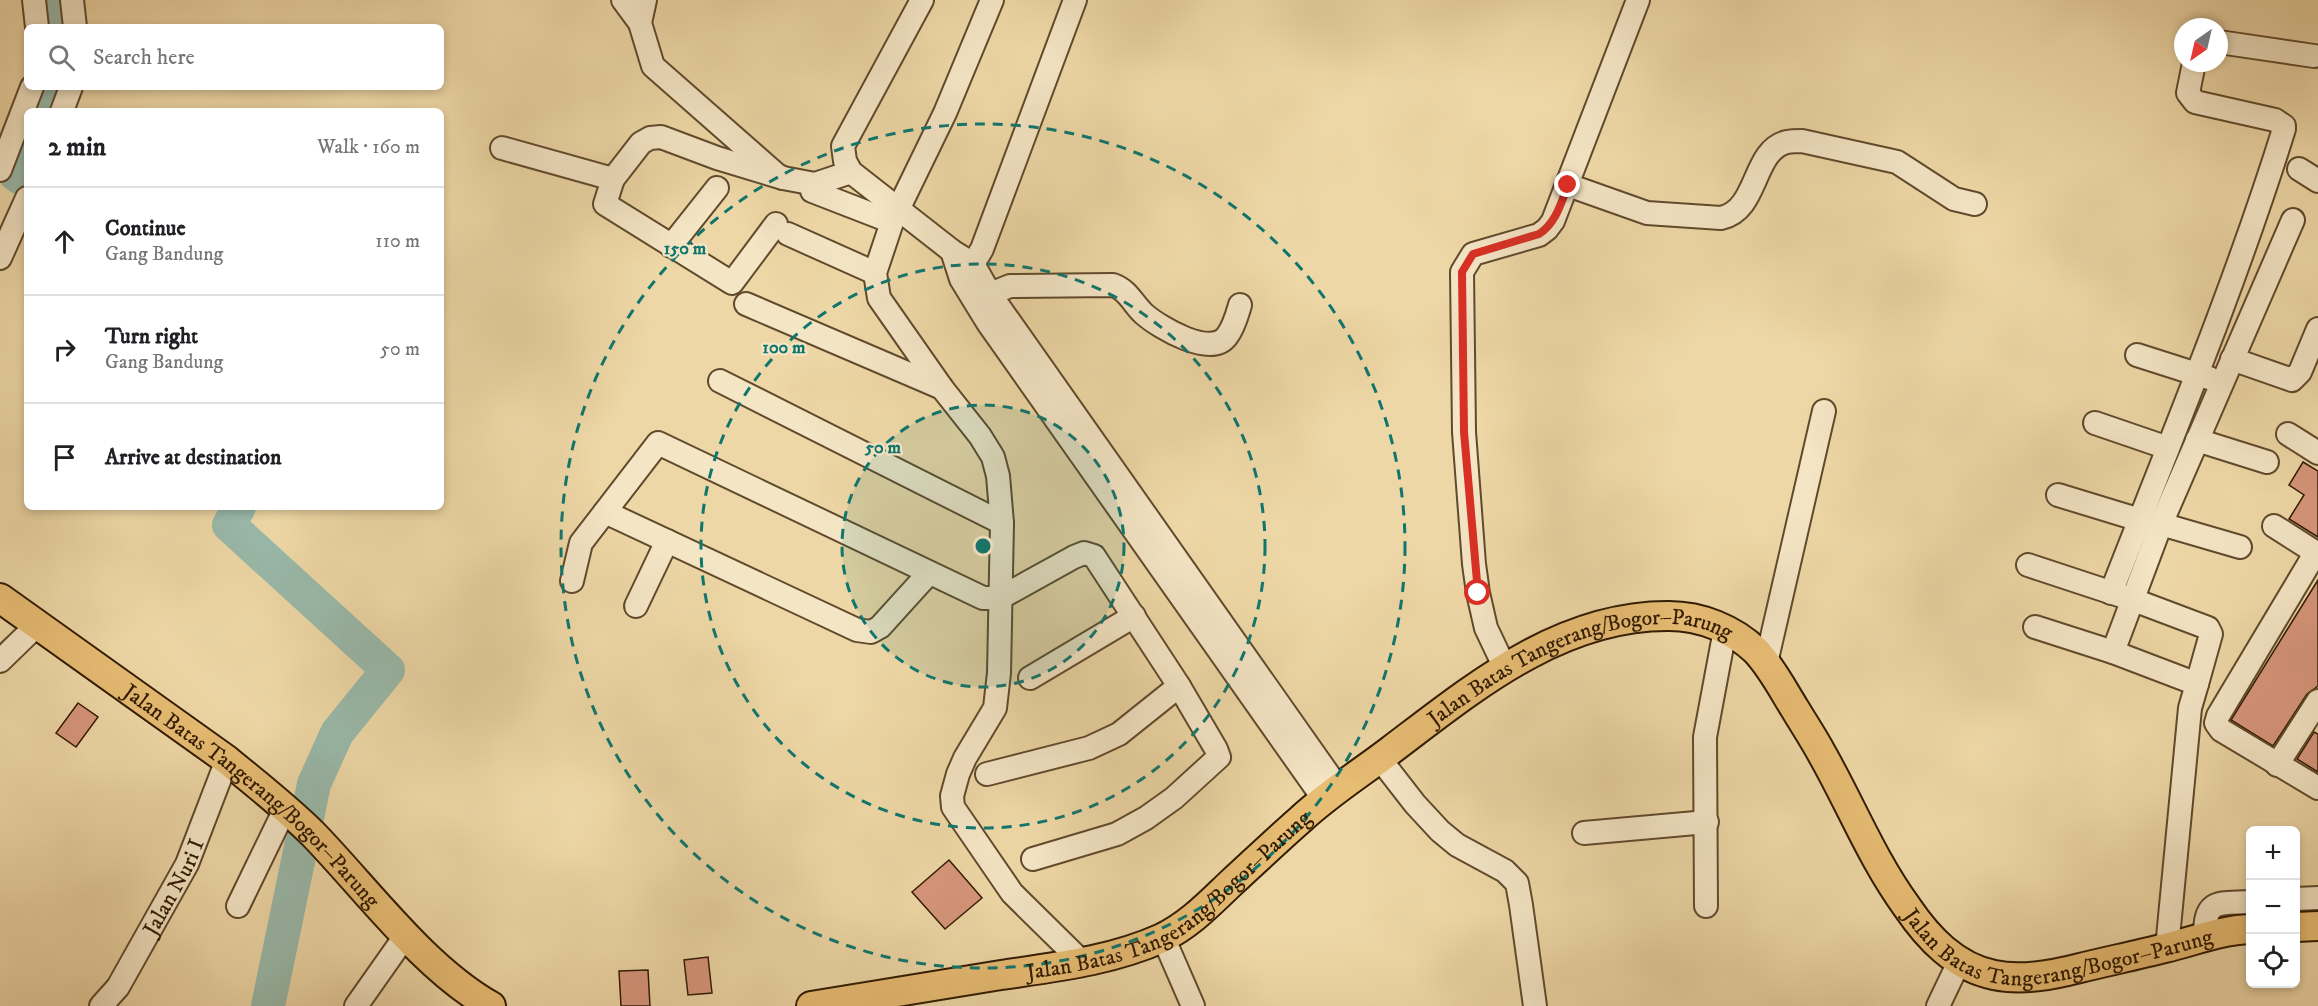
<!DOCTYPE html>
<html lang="en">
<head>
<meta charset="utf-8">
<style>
  body { margin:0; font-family:"IM FELL DW Pica",serif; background:#f6f6f6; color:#202124 }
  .controls { position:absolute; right:18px; bottom:18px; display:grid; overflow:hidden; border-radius:9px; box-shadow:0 3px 9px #0003 }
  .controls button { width:54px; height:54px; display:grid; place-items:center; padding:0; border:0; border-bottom:2px solid #e0e0e0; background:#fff; color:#202124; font:30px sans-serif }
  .compass { position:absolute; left:2174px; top:18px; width:54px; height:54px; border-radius:50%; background:#fff; box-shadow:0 3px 9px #0003; rotate:214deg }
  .stop { position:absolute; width:18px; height:18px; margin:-14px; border:4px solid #d93025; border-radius:50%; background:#fff }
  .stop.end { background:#d93025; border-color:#fff; box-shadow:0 2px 6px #0008 }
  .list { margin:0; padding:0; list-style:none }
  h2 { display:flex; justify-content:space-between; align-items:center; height:78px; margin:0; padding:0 24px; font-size:26px }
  h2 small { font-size:20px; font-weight:400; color:#757577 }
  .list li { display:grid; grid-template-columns:39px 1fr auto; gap:18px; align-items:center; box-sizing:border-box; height:108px; padding:0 24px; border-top:2px solid #e0e0e0 }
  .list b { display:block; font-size:22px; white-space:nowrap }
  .list p { margin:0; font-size:20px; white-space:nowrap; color:#757577 }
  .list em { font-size:20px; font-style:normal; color:#757577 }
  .icon { flex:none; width:33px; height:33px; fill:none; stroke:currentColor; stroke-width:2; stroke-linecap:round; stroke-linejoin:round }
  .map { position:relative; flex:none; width:2318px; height:1006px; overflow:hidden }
  .search { position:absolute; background:#fff; box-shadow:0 3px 9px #0003; left:24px; top:24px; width:420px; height:66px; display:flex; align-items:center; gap:15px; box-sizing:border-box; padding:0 21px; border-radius:9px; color:#757577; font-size:22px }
  .panel { position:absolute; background:#fff; box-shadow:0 3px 9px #0003; left:24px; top:108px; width:420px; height:402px; border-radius:9px }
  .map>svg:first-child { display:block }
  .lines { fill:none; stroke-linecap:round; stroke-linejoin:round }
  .river { stroke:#99b9aa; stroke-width:34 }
  .building { fill:#d7967c; stroke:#311b03; stroke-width:1.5 }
  .minor-casing { stroke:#604a2c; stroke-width:26 }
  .major-casing { stroke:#311b03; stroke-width:32 }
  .minor { stroke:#f4e5c5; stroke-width:22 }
  .major { stroke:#e7bc73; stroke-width:28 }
  .route { stroke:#d93025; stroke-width:8 }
  .ring { fill:none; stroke:#0f766e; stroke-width:3; stroke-dasharray:10 8 }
  .labels { text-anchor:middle; stroke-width:4.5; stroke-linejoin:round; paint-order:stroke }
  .street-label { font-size:22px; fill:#311b03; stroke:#f4e5c5 }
  .centre { fill:#0f766e; stroke:#f4e5c5; stroke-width:3 }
  .ring-label { font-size:18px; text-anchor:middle; font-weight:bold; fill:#0f766e; stroke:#f4e5c5; stroke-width:4.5; stroke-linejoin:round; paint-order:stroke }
</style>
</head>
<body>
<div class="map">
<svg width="2318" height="1006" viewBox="0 0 2318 1006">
  <rect width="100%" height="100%" fill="#eed7a6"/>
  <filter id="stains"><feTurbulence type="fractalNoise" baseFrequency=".00333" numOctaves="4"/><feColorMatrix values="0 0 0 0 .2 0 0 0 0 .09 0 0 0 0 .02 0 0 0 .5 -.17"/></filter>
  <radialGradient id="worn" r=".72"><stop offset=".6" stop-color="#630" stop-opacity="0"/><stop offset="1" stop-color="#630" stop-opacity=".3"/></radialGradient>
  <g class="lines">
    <g class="river">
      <polyline points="57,0 59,27"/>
      <polyline points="40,111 50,87"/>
      <polyline points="27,144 15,174 27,182"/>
      <polyline points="239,507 229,525 388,670 337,733 314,784 268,1006"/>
    </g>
  </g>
  <g class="building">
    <polygon points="2303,462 2318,471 2318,537 2289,519 2304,495 2289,485"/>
    <polygon points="2318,580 2318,686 2307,694 2273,746 2231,720"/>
    <polygon points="78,703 98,717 76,747 56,733"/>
    <polygon points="2314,732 2318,734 2318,772 2297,759"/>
    <polygon points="949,860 982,898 945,929 912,892"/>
    <polygon points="708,957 712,993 688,995 684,960"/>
    <polygon points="648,970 650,1006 621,1006 619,971"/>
  </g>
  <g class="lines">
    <defs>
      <g id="minor">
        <polyline points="34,0 37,27"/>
        <polyline points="72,0 75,27"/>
        <polyline points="623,0 640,23"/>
        <polyline points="645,0 640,23 653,66 777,175 783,178 815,184 851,172"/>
        <polyline points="922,0 843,146 845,161 851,172 952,251 973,264 990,294 1338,788"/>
        <polyline points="992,0 945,113 892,222 875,273 879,298 942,388 980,436 993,457 998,476 1002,523 999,673 995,708 965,758 958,774 952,796 953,807 1012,893 1082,962"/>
        <polyline points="2219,42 2314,56"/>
        <polyline points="62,111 71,87"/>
        <polyline points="502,148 613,179"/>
        <polyline points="2299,169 2318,181"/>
        <polyline points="0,170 32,87"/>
        <path d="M1568,185L1647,213L1721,218C1759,210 1752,150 1787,142C1792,141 1797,141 1802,141L1897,162L1954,199L1975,204"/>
        <polyline points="812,191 892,222"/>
        <polyline points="776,224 732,283 605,204 613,179 641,143 650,138 661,137 717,158 783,178"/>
        <polyline points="788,234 875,273"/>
        <polyline points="671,246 717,188"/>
        <polyline points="952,251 961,279 988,323 1323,798"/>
        <polyline points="0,258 27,198"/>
        <polyline points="973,264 982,249 1075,0"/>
        <path d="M990,294L1010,286L1113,285C1128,290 1133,304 1144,314C1160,328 1211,358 1227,336C1234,327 1237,315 1240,305"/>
        <polyline points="746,304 942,388"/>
        <polyline points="2137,355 2209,378"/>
        <polyline points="2232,359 2292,380 2300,372 2318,329"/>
        <polyline points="720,381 1002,523"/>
        <polyline points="2095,423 2168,448"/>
        <polyline points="2288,434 2318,453"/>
        <polyline points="2197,440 2267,462"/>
        <polyline points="2058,495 2140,520"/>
        <polyline points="605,512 857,630 871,632 880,627 929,573"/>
        <polyline points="2161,524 2240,547"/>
        <polyline points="2274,526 2318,554"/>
        <polyline points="2316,552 2218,716 2216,723 2221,730 2318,788"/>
        <polyline points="2028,565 2131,599 2208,628 2211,634 2197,684"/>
        <polyline points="572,581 581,543 658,443 983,598 1000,598 1074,557 1084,553 1094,556 1179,686 1216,749 1219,757 1174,798 1146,818 1117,834 1033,859"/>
        <path d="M2111,593C2171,439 2235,286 2284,129V126L2275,120L2195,102L2188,93L2194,63"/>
        <polyline points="636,606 667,541"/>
        <polyline points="2035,627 2113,652"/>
        <polyline points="0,661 36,626"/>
        <polyline points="1766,663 1824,411"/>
        <polyline points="1505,668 1486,628 1478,593 1474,564 1464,432 1462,272 1473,254 1539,235 1547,229 1553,221 1638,0"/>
        <polyline points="1030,678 1134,616"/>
        <polyline points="1380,759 1415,804 1440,831 1457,845 1505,871 1517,883 1521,905 1535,1006"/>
        <polyline points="2277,765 2318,701"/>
        <polyline points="987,774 1089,748 1119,734 1179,686"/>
        <polyline points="1584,833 1707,822"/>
        <polyline points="2296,899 2318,898"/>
        <polyline points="238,906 285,809"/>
        <polyline points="1706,906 1705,737 1725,630"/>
        <path d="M2205,936C2205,898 2218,904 2250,902"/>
        <polyline points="1163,937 1193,1006"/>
        <polyline points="2167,948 2190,708 2197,684 2113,652 2161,524 2293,220"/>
        <path id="s1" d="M101,1006L118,987L187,864L227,760"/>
        <polyline points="356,1006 406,935"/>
        <polyline points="1938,1006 1959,962"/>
      </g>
      <g id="major">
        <path id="s2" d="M0,598L227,760C256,784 287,808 314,835C368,891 424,968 491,1006"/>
        <polyline points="2296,927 2318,926"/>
        <path id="s3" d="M811,1006C874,996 937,985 1001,975C1055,967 1111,961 1162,938C1189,925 1209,904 1230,884C1254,862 1277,840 1301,819C1329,793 1361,773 1391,750C1473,688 1560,615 1669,616C1701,616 1733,629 1756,651C1772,668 1783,690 1795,709C1804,724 1814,739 1822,754C1851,805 1872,859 1907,907C1928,938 1955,967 1994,975C2022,981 2053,975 2080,968C2109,961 2137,955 2165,948C2194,941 2221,930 2250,929"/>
      </g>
    </defs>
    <use href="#minor" class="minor-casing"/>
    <use href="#major" class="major-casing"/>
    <use href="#minor" class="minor"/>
    <use href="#major" class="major"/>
  </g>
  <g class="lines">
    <path class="route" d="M1478,593L1464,432L1462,272L1473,254L1539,234C1556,223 1561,203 1568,185"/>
  </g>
  <circle cx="983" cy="546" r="141" fill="#0f766e" fill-opacity=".12"/>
  <g class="ring">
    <circle cx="983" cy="546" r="141"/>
    <circle cx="983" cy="546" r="282"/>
    <circle cx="983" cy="546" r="422"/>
  </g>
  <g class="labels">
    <g class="street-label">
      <text dy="8" stroke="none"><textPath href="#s3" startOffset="870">Jalan Batas Tangerang/Bogor–Parung</textPath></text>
      <text dy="8" stroke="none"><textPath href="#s2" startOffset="321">Jalan Batas Tangerang/Bogor–Parung</textPath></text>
      <text dy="8" stroke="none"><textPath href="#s1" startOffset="140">Jalan Nuri I</textPath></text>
      <text dy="8" stroke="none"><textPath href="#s3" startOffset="384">Jalan Batas Tangerang/Bogor–Parung</textPath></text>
      <text dy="8" stroke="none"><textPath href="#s3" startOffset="1534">Jalan Batas Tangerang/Bogor–Parung</textPath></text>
    </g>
  </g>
  <circle cx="983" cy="546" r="9" class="centre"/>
  <g class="ring-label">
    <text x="685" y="254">150 m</text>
    <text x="784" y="353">100 m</text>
    <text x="883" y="453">50 m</text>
  </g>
  <rect width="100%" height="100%" filter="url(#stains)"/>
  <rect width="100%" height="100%" fill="url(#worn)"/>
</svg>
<div class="controls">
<button>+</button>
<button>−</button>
<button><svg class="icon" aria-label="locate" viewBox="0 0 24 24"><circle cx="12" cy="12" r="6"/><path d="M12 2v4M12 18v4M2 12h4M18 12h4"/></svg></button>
</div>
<svg class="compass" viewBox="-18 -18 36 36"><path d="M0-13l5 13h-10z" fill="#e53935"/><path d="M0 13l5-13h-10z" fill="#757577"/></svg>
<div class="stop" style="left:1478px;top:593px"></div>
<div class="stop end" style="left:1568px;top:185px"></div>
<div class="search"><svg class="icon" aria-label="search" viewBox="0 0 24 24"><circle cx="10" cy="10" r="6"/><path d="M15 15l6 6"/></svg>Search here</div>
<section class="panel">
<h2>2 min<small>Walk · 160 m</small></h2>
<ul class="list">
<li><svg class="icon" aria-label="ahead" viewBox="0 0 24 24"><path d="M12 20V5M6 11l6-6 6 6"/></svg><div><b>Continue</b><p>Gang Bandung</p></div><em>110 m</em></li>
<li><svg class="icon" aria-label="right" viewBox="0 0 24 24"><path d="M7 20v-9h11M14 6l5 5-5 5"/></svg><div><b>Turn right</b><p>Gang Bandung</p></div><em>50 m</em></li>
<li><svg class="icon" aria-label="arrive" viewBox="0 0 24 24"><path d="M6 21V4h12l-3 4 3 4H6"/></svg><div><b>Arrive at destination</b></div></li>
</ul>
</section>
</div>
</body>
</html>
